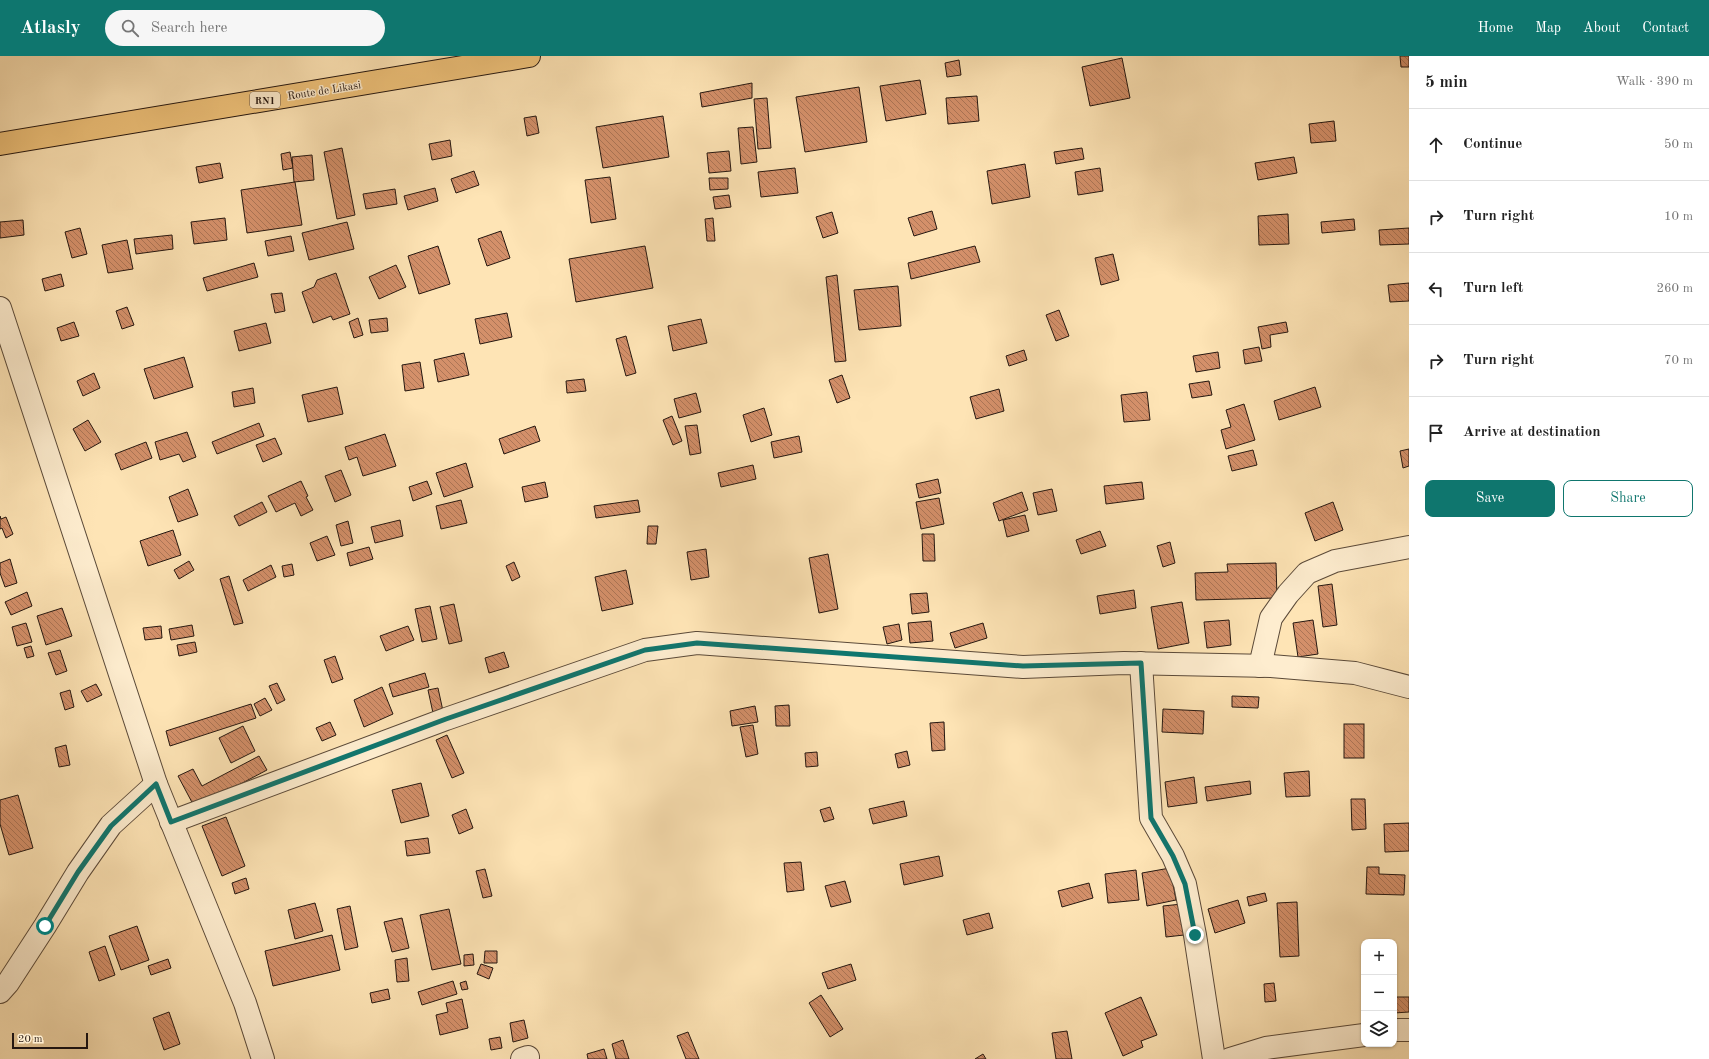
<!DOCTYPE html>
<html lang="en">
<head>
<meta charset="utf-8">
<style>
  body { margin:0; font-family:"Old Standard TT",serif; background:#f6f6f6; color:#222 }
  .controls { position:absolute; right:12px; bottom:12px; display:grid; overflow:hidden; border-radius:8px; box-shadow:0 1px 3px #0004 }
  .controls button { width:36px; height:36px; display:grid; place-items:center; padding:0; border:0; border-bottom:1px solid #e0e0e0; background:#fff; color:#222; font:20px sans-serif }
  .scale { position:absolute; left:12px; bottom:10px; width:76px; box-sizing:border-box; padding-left:4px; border:2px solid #251710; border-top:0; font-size:11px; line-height:14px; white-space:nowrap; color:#251710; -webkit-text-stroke:3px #feedcf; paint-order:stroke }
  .stop { position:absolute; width:12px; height:12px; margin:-9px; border:3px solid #0f766e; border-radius:50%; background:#fff }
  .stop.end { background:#0f766e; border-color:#fff; box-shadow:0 1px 4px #0008 }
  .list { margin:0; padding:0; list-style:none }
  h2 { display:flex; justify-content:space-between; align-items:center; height:52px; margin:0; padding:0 16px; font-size:17px }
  h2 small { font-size:13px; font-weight:400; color:#767676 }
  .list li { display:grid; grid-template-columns:26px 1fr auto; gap:12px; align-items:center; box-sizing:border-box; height:72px; padding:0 16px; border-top:1px solid #e0e0e0 }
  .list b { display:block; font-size:15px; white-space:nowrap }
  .list em { font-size:13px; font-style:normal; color:#767676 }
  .actions { display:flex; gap:8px; padding:12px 16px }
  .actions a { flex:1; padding:9px 0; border:1px solid #0f766e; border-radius:8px; text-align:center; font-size:14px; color:#0f766e }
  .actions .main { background:#0f766e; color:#fff }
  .icon { flex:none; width:22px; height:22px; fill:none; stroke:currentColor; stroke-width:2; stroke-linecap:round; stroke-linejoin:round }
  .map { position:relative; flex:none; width:1409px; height:1003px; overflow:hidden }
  header { display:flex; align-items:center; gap:24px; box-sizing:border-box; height:56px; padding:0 20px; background:#0f766e; color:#fff }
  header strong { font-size:19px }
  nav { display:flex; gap:22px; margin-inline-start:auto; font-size:14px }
  .search { width:280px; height:36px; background:#f6f6f6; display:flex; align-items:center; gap:10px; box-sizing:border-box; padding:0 14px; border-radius:22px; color:#767676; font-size:15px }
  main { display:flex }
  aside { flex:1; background:#fff }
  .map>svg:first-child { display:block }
  .building { fill:url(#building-back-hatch); stroke:#251710 }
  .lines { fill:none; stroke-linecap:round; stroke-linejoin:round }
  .street-casing { stroke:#5b4a39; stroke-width:24 }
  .highway-casing { stroke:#251710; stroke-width:24 }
  .street { stroke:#feedcf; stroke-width:22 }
  .highway { stroke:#efc27a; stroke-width:22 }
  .route { stroke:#0f766e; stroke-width:5 }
  .labels { text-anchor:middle; stroke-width:3; stroke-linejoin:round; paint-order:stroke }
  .shield { fill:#feedcf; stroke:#665749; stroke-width:1 }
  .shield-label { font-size:10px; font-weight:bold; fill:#251710 }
  .street-label { font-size:11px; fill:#251710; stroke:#feedcf }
</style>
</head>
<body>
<header>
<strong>Atlasly</strong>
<div class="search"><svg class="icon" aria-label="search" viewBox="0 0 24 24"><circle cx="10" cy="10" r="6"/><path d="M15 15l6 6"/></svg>Search here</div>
<nav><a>Home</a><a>Map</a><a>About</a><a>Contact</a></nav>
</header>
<main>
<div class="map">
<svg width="1409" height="1003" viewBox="0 0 1409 1003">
  <defs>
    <pattern id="building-back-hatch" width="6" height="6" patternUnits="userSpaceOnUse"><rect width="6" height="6" fill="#d4906a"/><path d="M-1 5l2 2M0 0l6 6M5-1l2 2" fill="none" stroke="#ac7556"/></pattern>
  </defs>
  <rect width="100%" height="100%" fill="#fee4b5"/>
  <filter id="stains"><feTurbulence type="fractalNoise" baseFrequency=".005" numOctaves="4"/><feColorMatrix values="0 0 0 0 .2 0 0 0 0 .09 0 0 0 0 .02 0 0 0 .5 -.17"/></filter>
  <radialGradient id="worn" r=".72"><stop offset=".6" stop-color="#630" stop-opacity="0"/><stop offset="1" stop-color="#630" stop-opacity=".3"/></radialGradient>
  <g class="building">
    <polygon points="1400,0 1409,0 1409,11 1401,11"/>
    <polygon points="1122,2 1130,42 1090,50 1082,11"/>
    <polygon points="959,4 961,19 947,21 945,7"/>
    <polygon points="920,24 926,58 886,65 880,30"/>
    <polygon points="752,27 752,42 702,51 700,37"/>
    <polygon points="859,31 867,86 805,96 796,41"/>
    <polygon points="977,40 979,65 948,68 946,42"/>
    <polygon points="767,42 771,92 758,93 754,43"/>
    <polygon points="536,60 539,77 527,80 524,62"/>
    <polygon points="663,60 669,101 603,112 596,71"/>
    <polygon points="1334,65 1336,85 1311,87 1309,68"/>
    <polygon points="753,71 757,106 741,108 738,72"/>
    <polygon points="450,84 452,100 432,104 429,88"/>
    <polygon points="342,92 355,159 337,163 324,96"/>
    <polygon points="1082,92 1084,103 1056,108 1054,96"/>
    <polygon points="729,95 731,115 709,117 707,97"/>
    <polygon points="290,96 293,112 283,114 281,98"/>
    <polygon points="312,99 314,124 294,126 292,101"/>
    <polygon points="1294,101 1297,117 1258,124 1255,107"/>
    <polygon points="220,107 223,122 199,127 196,111"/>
    <polygon points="1025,108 1030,141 992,148 987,115"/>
    <polygon points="795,112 798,137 761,141 758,116"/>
    <polygon points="1100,112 1103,135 1078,139 1075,116"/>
    <polygon points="474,115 479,129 456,137 451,123"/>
    <polygon points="610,121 616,163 591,167 585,124"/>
    <polygon points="709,122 728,122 728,133 710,134"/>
    <polygon points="295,126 302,169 247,177 241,134"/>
    <polygon points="435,132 438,145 408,154 404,140"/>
    <polygon points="395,133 397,148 366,153 363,138"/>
    <polygon points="729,139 731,151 715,153 713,141"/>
    <polygon points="932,155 937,173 914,180 908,162"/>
    <polygon points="832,156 838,177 823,182 816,161"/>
    <polygon points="1288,158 1289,188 1259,189 1258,160"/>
    <polygon points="225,162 227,184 194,188 191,166"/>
    <polygon points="713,162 715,185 707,185 705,163"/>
    <polygon points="1354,163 1355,174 1322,177 1321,166"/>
    <polygon points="23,164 24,179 0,182 0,166"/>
    <polygon points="347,166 354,193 309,204 302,177"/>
    <polygon points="80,172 87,198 72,202 65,176"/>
    <polygon points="1409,172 1409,188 1380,189 1379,174"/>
    <polygon points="501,175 510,202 487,210 478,183"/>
    <polygon points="172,179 173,193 136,198 134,183"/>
    <polygon points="291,180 294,195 268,200 265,185"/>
    <polygon points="127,184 133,213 108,217 102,189"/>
    <polygon points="438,190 450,228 419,238 408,200"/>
    <polygon points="645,190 653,232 576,246 569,203"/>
    <polygon points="975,190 980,206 911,223 908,207"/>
    <polygon points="1113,198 1119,224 1101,229 1095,202"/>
    <polygon points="254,207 258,221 207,235 203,222"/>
    <polygon points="396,209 406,231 379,243 369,221"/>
    <polygon points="336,217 350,258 333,264 331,260 313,267 302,236 314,231 317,224"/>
    <polygon points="61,218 64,230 45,235 42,223"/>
    <polygon points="837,219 846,305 835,306 826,221"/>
    <polygon points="1409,227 1409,245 1390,246 1388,229"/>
    <polygon points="898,230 901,270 859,274 854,234"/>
    <polygon points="282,237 285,255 275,257 271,238"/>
    <polygon points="127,251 134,269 122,273 116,255"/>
    <polygon points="1059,254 1069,280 1056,285 1046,259"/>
    <polygon points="507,257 512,281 480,288 475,263"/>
    <polygon points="358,262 363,279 354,282 349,266"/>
    <polygon points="387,262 388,275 371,277 369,264"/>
    <polygon points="701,263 707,287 673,295 668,270"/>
    <polygon points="74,266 79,280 61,285 57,272"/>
    <polygon points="1286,266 1288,276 1270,279 1271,291 1262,293 1258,271"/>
    <polygon points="266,267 271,287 239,295 234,275"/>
    <polygon points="626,280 636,317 626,320 616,283"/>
    <polygon points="1259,291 1262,305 1245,308 1243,294"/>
    <polygon points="1024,294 1027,304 1009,310 1006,300"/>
    <polygon points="1218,296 1220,312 1196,316 1193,300"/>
    <polygon points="464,297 469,319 438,326 434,304"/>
    <polygon points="184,301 193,331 154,343 144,313"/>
    <polygon points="420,306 424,332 405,335 402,309"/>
    <polygon points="94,317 100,332 83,340 77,325"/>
    <polygon points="842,319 850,342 837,347 829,324"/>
    <polygon points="584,323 586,335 567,337 566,325"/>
    <polygon points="1209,325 1212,339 1192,342 1189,328"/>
    <polygon points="337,331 343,358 308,366 302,339"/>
    <polygon points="1315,331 1321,351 1279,364 1274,345"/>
    <polygon points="253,332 255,347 234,351 232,336"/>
    <polygon points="999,333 1004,355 976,363 970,341"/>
    <polygon points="1147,336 1150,364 1124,366 1121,339"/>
    <polygon points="696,337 701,356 679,362 674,343"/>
    <polygon points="1244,348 1255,384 1226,393 1221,374 1231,371 1226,354"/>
    <polygon points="764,352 772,379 751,386 743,359"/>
    <polygon points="672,360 682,385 673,389 663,364"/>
    <polygon points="88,364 101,386 85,395 73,373"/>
    <polygon points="259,367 264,380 217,398 212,386"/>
    <polygon points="697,369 701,397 690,399 685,370"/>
    <polygon points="535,370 540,385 504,398 499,383"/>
    <polygon points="187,376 196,401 183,406 179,398 160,404 155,386"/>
    <polygon points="385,378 396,410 363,420 357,401 349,404 345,391"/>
    <polygon points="799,380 802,396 774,402 771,386"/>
    <polygon points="275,382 282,398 263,406 256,389"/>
    <polygon points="146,386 152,402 121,414 115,398"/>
    <polygon points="1409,393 1409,410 1403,412 1400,395"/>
    <polygon points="1253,394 1257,409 1232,415 1228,400"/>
    <polygon points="466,407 473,431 444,441 436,417"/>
    <polygon points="753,409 756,423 721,431 718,417"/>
    <polygon points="341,414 351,439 335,446 325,420"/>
    <polygon points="938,423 941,437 919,442 916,428"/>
    <polygon points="301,425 308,440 306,441 313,454 301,460 295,447 276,456 268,440"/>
    <polygon points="427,425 432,438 413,445 409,431"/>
    <polygon points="545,426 548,441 525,446 522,431"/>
    <polygon points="1142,426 1144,443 1106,448 1104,430"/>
    <polygon points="188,433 198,459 178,466 169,441"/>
    <polygon points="1052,433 1057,455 1038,459 1033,437"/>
    <polygon points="1022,436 1028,454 999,465 993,447"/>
    <polygon points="939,442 944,468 921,473 916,446"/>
    <polygon points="461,444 467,467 441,473 436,450"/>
    <polygon points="638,444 640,456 596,462 594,450"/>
    <polygon points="262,446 267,456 239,470 234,460"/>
    <polygon points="1333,446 1343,474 1315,485 1305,457"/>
    <polygon points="1025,459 1029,475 1007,481 1003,464"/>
    <polygon points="0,460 1,463 6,461 13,478 6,482 2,472 0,473"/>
    <polygon points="400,464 403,480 375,487 371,471"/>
    <polygon points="348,465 353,487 341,490 336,469"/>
    <polygon points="648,470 658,470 656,488 647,488"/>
    <polygon points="173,474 181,499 148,510 140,485"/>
    <polygon points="1100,475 1106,490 1081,498 1076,484"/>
    <polygon points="922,478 934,478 935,505 923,505"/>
    <polygon points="327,480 335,499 317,505 310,487"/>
    <polygon points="1170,486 1175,507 1163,511 1157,490"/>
    <polygon points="369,491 373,503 350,510 347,497"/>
    <polygon points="706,493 709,521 691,524 687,496"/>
    <polygon points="828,498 838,553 819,557 809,502"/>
    <polygon points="10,503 17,527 5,531 0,517 0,507"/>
    <polygon points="189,505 194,514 179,523 174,514"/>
    <polygon points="514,506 520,521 512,525 506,510"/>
    <polygon points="1276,507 1277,542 1196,544 1195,517 1228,516 1227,508"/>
    <polygon points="292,508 294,519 284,521 282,510"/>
    <polygon points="271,509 276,521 248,535 243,524"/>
    <polygon points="626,514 633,548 602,555 595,521"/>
    <polygon points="229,520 243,567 234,569 220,523"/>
    <polygon points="1332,528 1337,569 1323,571 1318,530"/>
    <polygon points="1134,534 1136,552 1100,558 1097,540"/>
    <polygon points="27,536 32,550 11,559 5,546"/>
    <polygon points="927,537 929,556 912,558 910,538"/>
    <polygon points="1182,546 1189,587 1158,593 1151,551"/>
    <polygon points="454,548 462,585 449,588 440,551"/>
    <polygon points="430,550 437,583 422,586 415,553"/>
    <polygon points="62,552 72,580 46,589 37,560"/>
    <polygon points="1229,564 1231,589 1207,592 1204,566"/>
    <polygon points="1313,564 1318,598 1298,601 1293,567"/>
    <polygon points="931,565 933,585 910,587 908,567"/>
    <polygon points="26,567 32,586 17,590 12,571"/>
    <polygon points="983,567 987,582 955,592 950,577"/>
    <polygon points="899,568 902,584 887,588 883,571"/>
    <polygon points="192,569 194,580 171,584 169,573"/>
    <polygon points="161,570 162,582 145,584 143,572"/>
    <polygon points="408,570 414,584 386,595 380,580"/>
    <polygon points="195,586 197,596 179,600 177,589"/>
    <polygon points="31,590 34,600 27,602 24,592"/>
    <polygon points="60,594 67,615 56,619 48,597"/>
    <polygon points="504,596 509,611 489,617 485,602"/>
    <polygon points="335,600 343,623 332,627 324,604"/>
    <polygon points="425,617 429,631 393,641 389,628"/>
    <polygon points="277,627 285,644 277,648 269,630"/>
    <polygon points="96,628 102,639 87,646 81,635"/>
    <polygon points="382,631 393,658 364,671 354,644"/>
    <polygon points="438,632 443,655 433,657 428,634"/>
    <polygon points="70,634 74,651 65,654 60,637"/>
    <polygon points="1232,640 1259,641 1258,652 1232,651"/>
    <polygon points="265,642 272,654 260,660 254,648"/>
    <polygon points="251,648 256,662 170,690 166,675"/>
    <polygon points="789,649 790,670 776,670 775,650"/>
    <polygon points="755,650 758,666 732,670 730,655"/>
    <polygon points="1163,653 1204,655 1203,678 1162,676"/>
    <polygon points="330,666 336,679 322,685 316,672"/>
    <polygon points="944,666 945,694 932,695 930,667"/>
    <rect x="1344" y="668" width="20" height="34"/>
    <polygon points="753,669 758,698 746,701 740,671"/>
    <polygon points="243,670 255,695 231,707 219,682"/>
    <polygon points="447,679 464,717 452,722 436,684"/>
    <polygon points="66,689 70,709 59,711 55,692"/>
    <polygon points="907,695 910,709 898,712 895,698"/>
    <polygon points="817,696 818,710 806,711 805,697"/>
    <polygon points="259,700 267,714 195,752 178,720 193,713 202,730"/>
    <polygon points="1309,715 1310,740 1286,741 1284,717"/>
    <polygon points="1194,721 1197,747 1168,751 1165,726"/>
    <polygon points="1250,725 1251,738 1207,745 1205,731"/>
    <polygon points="421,727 429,760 401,767 392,734"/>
    <polygon points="18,739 33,792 9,799 0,768 0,744"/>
    <polygon points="1351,743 1365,743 1366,773 1352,774"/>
    <polygon points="904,745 907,760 873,768 869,753"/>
    <polygon points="830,751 834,763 824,766 820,754"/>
    <polygon points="466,753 473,772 459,778 452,759"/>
    <polygon points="226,761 245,810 222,820 202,770"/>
    <polygon points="1409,767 1409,795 1385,796 1384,768"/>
    <polygon points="428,782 430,797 407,800 405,785"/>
    <polygon points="939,800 943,820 904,829 900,808"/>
    <polygon points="801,806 804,834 787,836 784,807"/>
    <polygon points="1367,811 1379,811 1379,818 1405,819 1404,839 1366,838"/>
    <polygon points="1170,812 1176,844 1147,850 1142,817"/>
    <polygon points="485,813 492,840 483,842 476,815"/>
    <polygon points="1136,814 1139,844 1108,847 1105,818"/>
    <polygon points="246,822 249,833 235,838 232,827"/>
    <polygon points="845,825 851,846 831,851 825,830"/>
    <polygon points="1089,827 1093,842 1062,851 1058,835"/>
    <polygon points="1265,837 1267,845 1249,850 1247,841"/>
    <polygon points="1238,844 1245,867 1215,877 1208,853"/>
    <polygon points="1297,846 1299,900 1280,901 1277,847"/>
    <polygon points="315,847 323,875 295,883 288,854"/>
    <polygon points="1182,848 1184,879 1166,881 1163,850"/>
    <polygon points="350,850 358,891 345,894 337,853"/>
    <polygon points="449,853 461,908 432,914 420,859"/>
    <polygon points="989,857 993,872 967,879 963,864"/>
    <polygon points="402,862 409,892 392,896 384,866"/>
    <polygon points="137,870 149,904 121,914 109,880"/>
    <polygon points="332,879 340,914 273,930 265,895"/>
    <polygon points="105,890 115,919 99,925 89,896"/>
    <polygon points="485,895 497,895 497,907 484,907"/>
    <polygon points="473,898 474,909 464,910 464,899"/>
    <polygon points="407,902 409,925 397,926 395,904"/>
    <polygon points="168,903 171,912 151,919 148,910"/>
    <polygon points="481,908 493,912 489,923 477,918"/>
    <polygon points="851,908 856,924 828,933 822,917"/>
    <polygon points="453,925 457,938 422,949 418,936"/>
    <polygon points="466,925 468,933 462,934 460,927"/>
    <polygon points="1274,927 1276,945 1265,946 1264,928"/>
    <polygon points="388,933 390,943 372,947 370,937"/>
    <polygon points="821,939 843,973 830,981 809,947"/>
    <polygon points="1141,941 1157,979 1141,985 1143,991 1123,1000 1105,957"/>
    <polygon points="1394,941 1409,941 1409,956 1394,957"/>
    <polygon points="462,943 468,972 440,979 436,959 448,956 446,947"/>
    <polygon points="169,956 180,988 164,994 153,962"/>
    <polygon points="524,964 528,982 513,986 510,967"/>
    <polygon points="1067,975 1072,1003 1056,1003 1052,977"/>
    <polygon points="688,976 699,1003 686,1003 677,980"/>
    <polygon points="500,981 502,992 491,994 489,983"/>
    <polygon points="623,984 629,1003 616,1003 612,988"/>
    <polygon points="604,993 607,1003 588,1003 587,998"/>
    <polygon points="983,998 986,1003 975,1003"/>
  </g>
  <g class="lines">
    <defs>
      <g id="street">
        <polyline points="0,252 156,728 245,947 263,1003"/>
        <polyline points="1141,607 1151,762 1173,800 1185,828 1195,879 1214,1003"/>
        <polyline points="1260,610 1271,562 1288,538 1307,517 1335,505 1409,491"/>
        <polyline points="171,766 446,663 645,594 697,587 1023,611 1124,607 1271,610 1355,617 1409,631"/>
        <polyline points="0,936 8,927 45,870 78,816 111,769 156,728"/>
        <polyline points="1394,974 1409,974"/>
        <polyline points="522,1003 528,1001"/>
        <polyline points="1230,1003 1266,992 1364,979"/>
      </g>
      <polyline id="highway" points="0,88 529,0"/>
    </defs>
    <use href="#street" class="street-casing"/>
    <use href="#highway" class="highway-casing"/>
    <use href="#street" class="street"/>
    <use href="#highway" class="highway"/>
  </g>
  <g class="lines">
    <polyline class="route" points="45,870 78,816 111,770 156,728 171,766 446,663 645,594 697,587 1023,610 1141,607 1151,762 1173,800 1185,828 1195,879"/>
  </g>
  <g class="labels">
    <rect class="shield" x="250" y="36" width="30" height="16" rx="3"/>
    <g class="shield-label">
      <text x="265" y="48">RN1</text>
    </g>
    <g class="street-label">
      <text transform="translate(324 34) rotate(-9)" y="4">Route de Likasi</text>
    </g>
  </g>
  <rect width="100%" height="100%" filter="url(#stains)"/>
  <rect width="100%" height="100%" fill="url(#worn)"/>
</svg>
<div class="controls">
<button>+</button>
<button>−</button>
<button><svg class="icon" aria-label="layers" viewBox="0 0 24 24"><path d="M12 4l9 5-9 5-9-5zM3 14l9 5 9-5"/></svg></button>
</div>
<div class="scale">20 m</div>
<div class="stop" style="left:45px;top:870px"></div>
<div class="stop end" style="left:1195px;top:879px"></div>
</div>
<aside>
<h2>5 min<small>Walk · 390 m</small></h2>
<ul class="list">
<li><svg class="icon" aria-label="ahead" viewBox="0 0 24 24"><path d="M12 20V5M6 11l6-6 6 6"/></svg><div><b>Continue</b></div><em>50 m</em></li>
<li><svg class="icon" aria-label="right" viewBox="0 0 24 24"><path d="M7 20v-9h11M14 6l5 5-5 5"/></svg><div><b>Turn right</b></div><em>10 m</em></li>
<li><svg class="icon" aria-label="left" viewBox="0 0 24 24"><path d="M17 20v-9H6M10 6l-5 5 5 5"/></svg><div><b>Turn left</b></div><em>260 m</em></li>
<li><svg class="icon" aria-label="right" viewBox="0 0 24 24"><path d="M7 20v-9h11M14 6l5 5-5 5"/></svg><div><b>Turn right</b></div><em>70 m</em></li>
<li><svg class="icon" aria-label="arrive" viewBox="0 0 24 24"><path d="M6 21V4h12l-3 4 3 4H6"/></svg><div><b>Arrive at destination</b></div></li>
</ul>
<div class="actions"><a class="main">Save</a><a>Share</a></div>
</aside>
</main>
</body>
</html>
